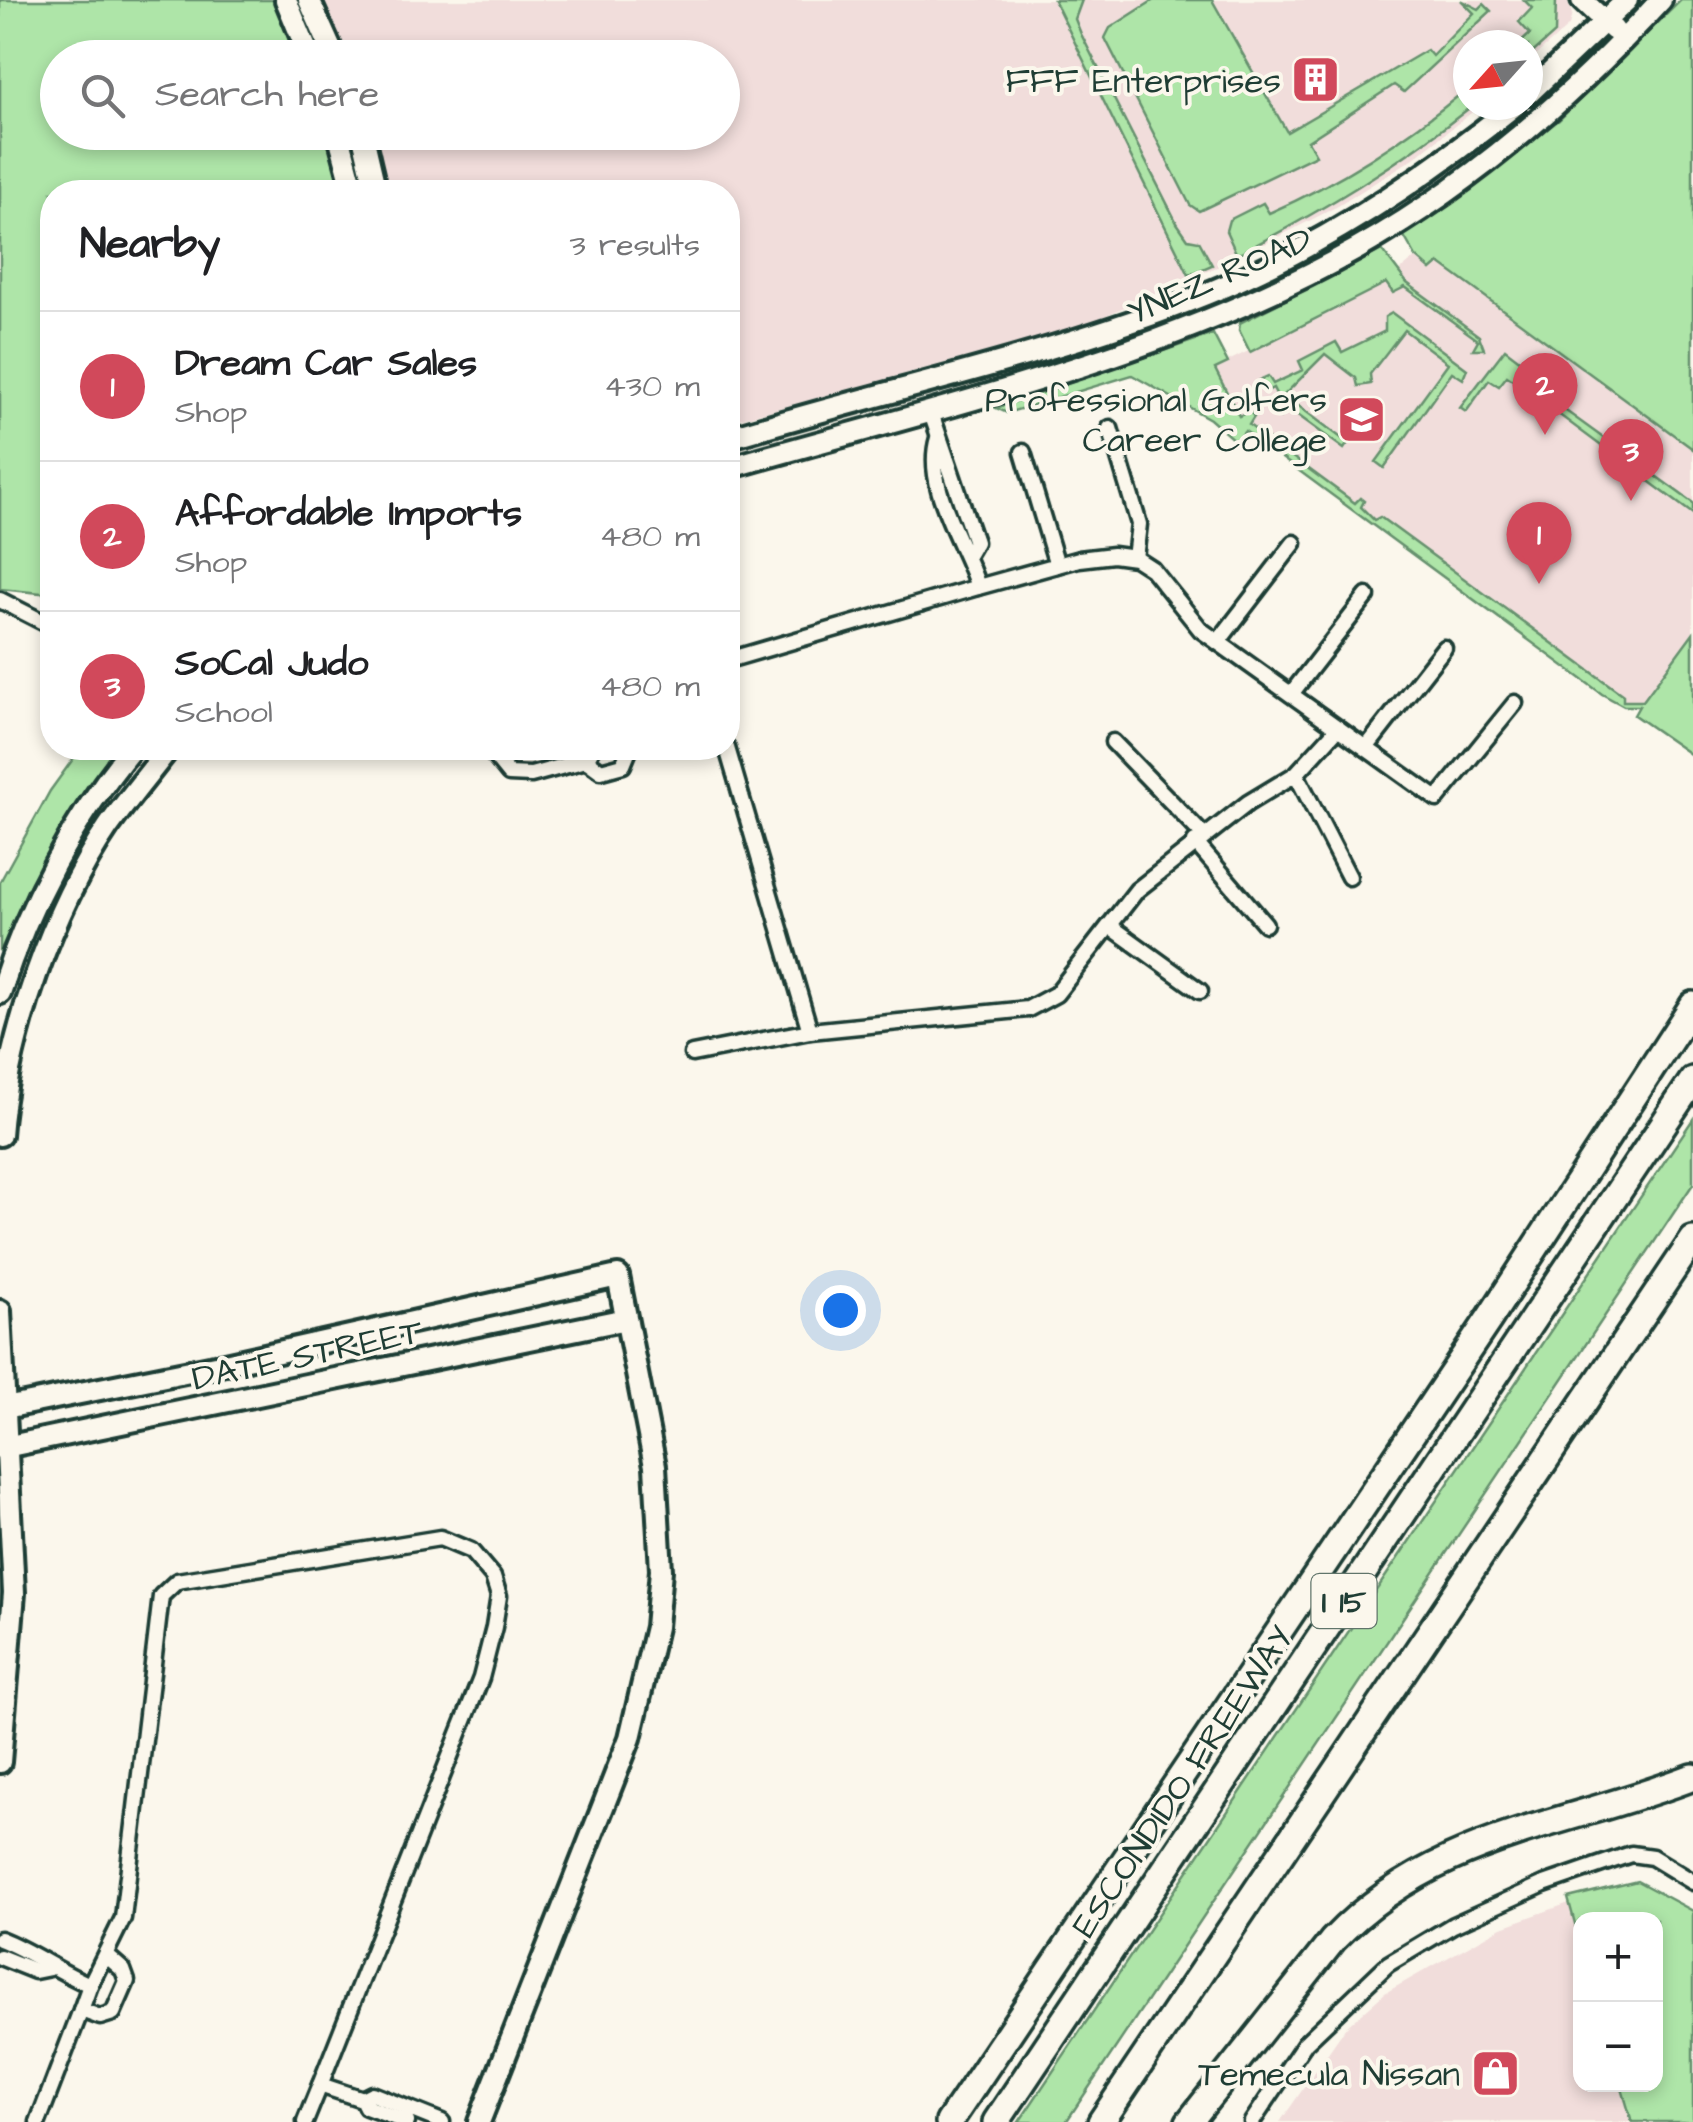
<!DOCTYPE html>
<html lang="en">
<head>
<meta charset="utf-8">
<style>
  body { margin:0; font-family:"Architects Daughter",sans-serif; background:#f2f2f2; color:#202124 }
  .controls { position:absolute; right:30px; bottom:30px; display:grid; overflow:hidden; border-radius:20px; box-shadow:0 5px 15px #0003 }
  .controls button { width:90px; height:90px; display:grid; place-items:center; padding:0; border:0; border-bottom:2px solid #e0e0e0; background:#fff; color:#202124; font:50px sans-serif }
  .compass { position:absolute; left:1453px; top:30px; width:90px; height:90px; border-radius:50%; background:#fff; box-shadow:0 5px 15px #0003; rotate:243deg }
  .you { position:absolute; left:840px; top:1310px; width:35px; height:35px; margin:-25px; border:8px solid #fff; border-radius:50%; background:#1a73e8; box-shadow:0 0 0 15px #1a73e833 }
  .badge { display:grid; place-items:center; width:65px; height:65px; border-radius:50%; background:#d1495b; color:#fff; font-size:32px; font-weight:700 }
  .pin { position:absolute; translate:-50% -82px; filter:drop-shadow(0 2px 5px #0008) }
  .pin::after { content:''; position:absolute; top:52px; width:35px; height:30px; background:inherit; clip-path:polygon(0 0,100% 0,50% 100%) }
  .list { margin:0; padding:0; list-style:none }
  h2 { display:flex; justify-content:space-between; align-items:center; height:130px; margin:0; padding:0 40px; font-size:42px }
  h2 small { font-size:32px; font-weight:400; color:#757577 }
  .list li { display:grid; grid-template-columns:65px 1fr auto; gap:30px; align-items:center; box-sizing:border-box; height:150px; padding:0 40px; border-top:2px solid #e0e0e0 }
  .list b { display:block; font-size:38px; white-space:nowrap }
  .list p { margin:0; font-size:32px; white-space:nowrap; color:#757577 }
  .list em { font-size:32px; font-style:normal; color:#757577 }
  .icon { flex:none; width:55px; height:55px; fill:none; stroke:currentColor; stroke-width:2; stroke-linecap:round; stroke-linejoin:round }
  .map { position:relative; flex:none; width:1693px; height:2122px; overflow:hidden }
  .search { position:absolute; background:#fff; box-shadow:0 5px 15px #0003; left:40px; top:40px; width:700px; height:110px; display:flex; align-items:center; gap:25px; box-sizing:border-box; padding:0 35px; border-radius:55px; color:#757577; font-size:38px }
  .panel { position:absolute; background:#fff; box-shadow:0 5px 15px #0003; left:40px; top:180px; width:700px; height:580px; border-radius:40px }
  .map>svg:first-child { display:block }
  .built { fill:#f1dddb }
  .green { fill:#aee5a8; stroke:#66916e; stroke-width:2.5 }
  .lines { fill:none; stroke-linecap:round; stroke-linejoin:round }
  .street-casing { stroke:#1f3d34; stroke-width:21 }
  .secondary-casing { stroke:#1f3d34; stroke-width:28 }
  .highway-casing { stroke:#1f3d34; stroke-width:32 }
  .street { stroke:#fbf7ec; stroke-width:14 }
  .secondary { stroke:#fbf7ec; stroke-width:20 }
  .highway { stroke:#fbf7ec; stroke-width:25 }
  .labels { text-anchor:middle; stroke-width:8; stroke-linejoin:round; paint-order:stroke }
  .shield { fill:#fbf7ec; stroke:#61756b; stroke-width:2.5 }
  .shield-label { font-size:32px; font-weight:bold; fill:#1f3d34 }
  .poi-label { font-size:35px; fill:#1f3d34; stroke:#fbf7ec; text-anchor:end }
  .street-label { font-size:35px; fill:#1f3d34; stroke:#fbf7ec }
</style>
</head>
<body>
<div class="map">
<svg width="1693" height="2122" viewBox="0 0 1693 2122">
  <rect width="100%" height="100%" fill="#fbf7ec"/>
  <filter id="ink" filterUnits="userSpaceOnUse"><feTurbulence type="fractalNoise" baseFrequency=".01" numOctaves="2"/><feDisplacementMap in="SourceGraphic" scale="20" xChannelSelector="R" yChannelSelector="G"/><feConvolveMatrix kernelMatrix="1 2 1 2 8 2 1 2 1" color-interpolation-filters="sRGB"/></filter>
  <g filter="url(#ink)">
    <g class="built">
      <polygon points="318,0 1567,0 1572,14 1569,26 1528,62 1528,45 1468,45 1468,105 1481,105 1414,158 1338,206 1240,257 1081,326 728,422 728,192 383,192 370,133 722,132 722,58 343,57"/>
      <polygon points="1436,251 1693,440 1693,633 1640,706 1611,701 1183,383 1335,309 1386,282 1416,257"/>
      <polygon points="1569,1903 1580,1942 1580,2084 1621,2085 1632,2122 1280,2122 1346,2027 1385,1993 1502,1927"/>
    </g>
    <g class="green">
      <polygon points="0,0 277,0 301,57 58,58 58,132 331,133 346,192 52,192 52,594 0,589"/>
      <polygon points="1054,0 1082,0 1075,19 1081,34 1177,223 1188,239 1199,241 1212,265 1189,275"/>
      <polygon points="1154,0 1212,0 1287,132 1427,50 1432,56 1474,13 1461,0 1479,9 1484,4 1491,11 1404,92 1394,85 1308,141 1316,155 1199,211 1190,205 1105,38 1110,28"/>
      <polygon points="1524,0 1556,0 1555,33 1528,57 1528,45 1518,45 1530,34 1519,22 1532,8"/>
      <polygon points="1681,0 1693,0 1693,449 1439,263 1431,270 1416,257 1404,236 1408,229 1559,120"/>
      <path d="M1468,88V105H1473C1399,165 1321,211 1237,255L1226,231L1229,220L1263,203L1269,213C1340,182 1409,137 1468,88Z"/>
      <polygon points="1382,250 1407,283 1479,336 1484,349 1473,349 1478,340 1405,287 1393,293 1386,283 1250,352 1239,330 1240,323"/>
      <polygon points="1392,313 1467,369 1463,379 1452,372 1384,468 1376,462 1448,363 1404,330 1370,374 1371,384 1358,386 1356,378 1325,354 1284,395 1348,443 1344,449 1288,408 1280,417 1271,407 1280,402 1273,388 1265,392 1259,380 1268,376 1273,384 1303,370 1299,361 1336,342 1342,352 1385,331 1385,317"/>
      <polygon points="1213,334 1228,363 1215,369 1239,416 1250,411 1254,417 1249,425 1355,503 1360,498 1364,501 1361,507 1374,520 1380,517 1623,695 1623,701 1643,701 1693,633 1693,756 1634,715 1639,706 1624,706 1602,694 1245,431 1236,442 1210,419 1132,375 1007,413 996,408"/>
      <polygon points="1505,349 1530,368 1523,380 1693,503 1693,514 1507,376 1499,386 1489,380 1466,412 1460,408"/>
      <polygon points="81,748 114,748 31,882 0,952 0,882 50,791"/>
      <polygon points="1693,1119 1693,1184 1066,2122 1019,2122"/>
      <polygon points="1637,1881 1693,1911 1693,2122 1632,2122 1621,2085 1656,2084 1656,1920 1580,1920 1580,1942 1568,1898"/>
    </g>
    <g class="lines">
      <defs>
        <g id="street">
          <polyline points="930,410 975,542 968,554"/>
          <polyline points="1110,428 1139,524 1135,558"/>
          <path d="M938,438C923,487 965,544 978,587L1079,559L1113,555L1135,558L1152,569L1201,630L1437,799L1515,703"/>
          <polyline points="1023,452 1057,565"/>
          <polyline points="0,600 45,623"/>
          <polyline points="1218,642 1294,543"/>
          <polyline points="728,660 978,587"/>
          <polyline points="1291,694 1367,596"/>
          <polyline points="1113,742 1204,836"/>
          <polyline points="488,748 509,774 531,775 586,760 593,748"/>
          <polyline points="727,748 810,1031"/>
          <polyline points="1366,748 1444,648"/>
          <polyline points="586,760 601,771 623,765 630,748"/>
          <polyline points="1296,774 1349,877"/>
          <polyline points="1195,842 1265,924"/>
          <polyline points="1110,926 1200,991"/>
          <polyline points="692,1054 810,1031 1028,1009 1056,994 1137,890 1248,803 1296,774 1338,728"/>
          <path d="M0,1939C33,1952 57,1971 90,1985L123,1918L161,1596L177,1581L440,1538L471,1551L493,1577L499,1596L494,1627L481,1678L320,2085L362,2099L366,2107L407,2122"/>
          <polyline points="0,1957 35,1971 50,1968"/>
          <polyline points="90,1985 81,2010 100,2017 113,2013 127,1981 123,1970 107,1956"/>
          <polyline points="362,2099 372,2094 442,2122"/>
          <polyline points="38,2122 81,2010"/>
          <polyline points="305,2122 320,2085"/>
          <polyline points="1252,2122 1305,2043 1388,1964 1453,1925 1544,1884 1631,1854 1652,1857 1693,1882"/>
        </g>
        <g id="secondary">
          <polyline points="286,0 310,58"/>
          <polyline points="309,0 335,58"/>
          <polyline points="1582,0 1614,30"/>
          <polyline points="1528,94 1627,0"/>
          <polyline points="338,132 354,192"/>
          <polyline points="362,132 376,192"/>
          <path d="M728,438C886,390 1052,356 1206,294C1318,249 1421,181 1515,105"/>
          <path d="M728,468C940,407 1162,358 1357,249C1471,185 1573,96 1661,0"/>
          <path d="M0,993C28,905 74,818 132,748"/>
          <path d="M0,1135C7,1038 53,908 108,827C127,800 149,774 169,748"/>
          <polyline points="0,1311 14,1593 0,1762"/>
          <polyline points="0,1409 225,1364 618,1276 655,1466 661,1570 656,1627 630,1738 479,2122"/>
          <polyline points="0,1448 626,1319"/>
        </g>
        <g id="highway">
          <polyline points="949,2122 1489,1319 1693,1005"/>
          <polyline points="996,2122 1693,1080"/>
          <polyline points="1101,2122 1693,1240"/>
          <path d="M1189,2122L1333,1940C1433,1835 1564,1827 1693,1777"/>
        </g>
      </defs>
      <use href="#street" class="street-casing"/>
      <use href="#secondary" class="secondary-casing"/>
      <use href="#highway" class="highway-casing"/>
      <use href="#street" class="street"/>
      <use href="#secondary" class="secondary"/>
      <use href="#highway" class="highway"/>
    </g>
  </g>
  <defs>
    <symbol id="building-square" viewBox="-11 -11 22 22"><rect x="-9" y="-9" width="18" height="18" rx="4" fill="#d1495b" stroke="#fbf7ec"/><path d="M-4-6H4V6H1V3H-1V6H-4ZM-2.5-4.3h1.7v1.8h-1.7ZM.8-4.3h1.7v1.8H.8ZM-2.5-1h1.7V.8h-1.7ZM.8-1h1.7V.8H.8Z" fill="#fff"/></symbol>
    <symbol id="university-square" viewBox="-11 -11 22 22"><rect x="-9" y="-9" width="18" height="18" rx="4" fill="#d1495b" stroke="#fbf7ec"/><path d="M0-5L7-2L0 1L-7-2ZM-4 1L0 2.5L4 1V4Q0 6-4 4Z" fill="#fff"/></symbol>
    <symbol id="shop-square" viewBox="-11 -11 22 22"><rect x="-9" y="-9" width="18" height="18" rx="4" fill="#d1495b" stroke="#fbf7ec"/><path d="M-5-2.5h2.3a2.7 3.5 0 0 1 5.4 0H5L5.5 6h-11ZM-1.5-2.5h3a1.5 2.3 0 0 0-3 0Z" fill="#fff"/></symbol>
  </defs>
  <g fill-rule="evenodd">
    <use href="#building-square" x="1288" y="52" width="55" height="55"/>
    <use href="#university-square" x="1334" y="392" width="55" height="55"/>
    <use href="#shop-square" x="1468" y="2046" width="55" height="55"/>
  </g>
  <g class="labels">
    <rect class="shield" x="1311.5" y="1574" width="65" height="54" rx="8"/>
    <g class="shield-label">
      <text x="1344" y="1612">I 15</text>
    </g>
    <g class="poi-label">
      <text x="1281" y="92">FFF Enterprises</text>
      <text x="1327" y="411">Professional Golfers<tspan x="1327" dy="40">Career College</tspan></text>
      <text x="1460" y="2085">Temecula Nissan</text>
    </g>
    <g class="street-label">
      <text transform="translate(1219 275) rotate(-23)" y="12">YNEZ ROAD</text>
      <text transform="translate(307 1354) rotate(-12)" y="12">DATE STREET</text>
      <text transform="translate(1182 1781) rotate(-56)" y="12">ESCONDIDO FREEWAY</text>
    </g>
  </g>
</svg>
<div class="controls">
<button>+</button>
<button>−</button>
</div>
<svg class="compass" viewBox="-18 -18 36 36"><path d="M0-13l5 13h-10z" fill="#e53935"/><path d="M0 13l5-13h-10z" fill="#757577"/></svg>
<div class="you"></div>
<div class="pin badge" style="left:1539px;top:584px">1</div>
<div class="pin badge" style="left:1545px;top:435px">2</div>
<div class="pin badge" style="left:1631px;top:501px">3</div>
<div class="search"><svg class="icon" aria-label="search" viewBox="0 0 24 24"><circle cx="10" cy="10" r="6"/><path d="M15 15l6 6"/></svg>Search here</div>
<section class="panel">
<h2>Nearby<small>3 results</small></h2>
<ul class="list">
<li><span class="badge">1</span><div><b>Dream Car Sales</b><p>Shop</p></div><em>430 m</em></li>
<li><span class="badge">2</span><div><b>Affordable Imports</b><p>Shop</p></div><em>480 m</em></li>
<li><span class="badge">3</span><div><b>SoCal Judo</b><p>School</p></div><em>480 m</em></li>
</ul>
</section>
</div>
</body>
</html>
